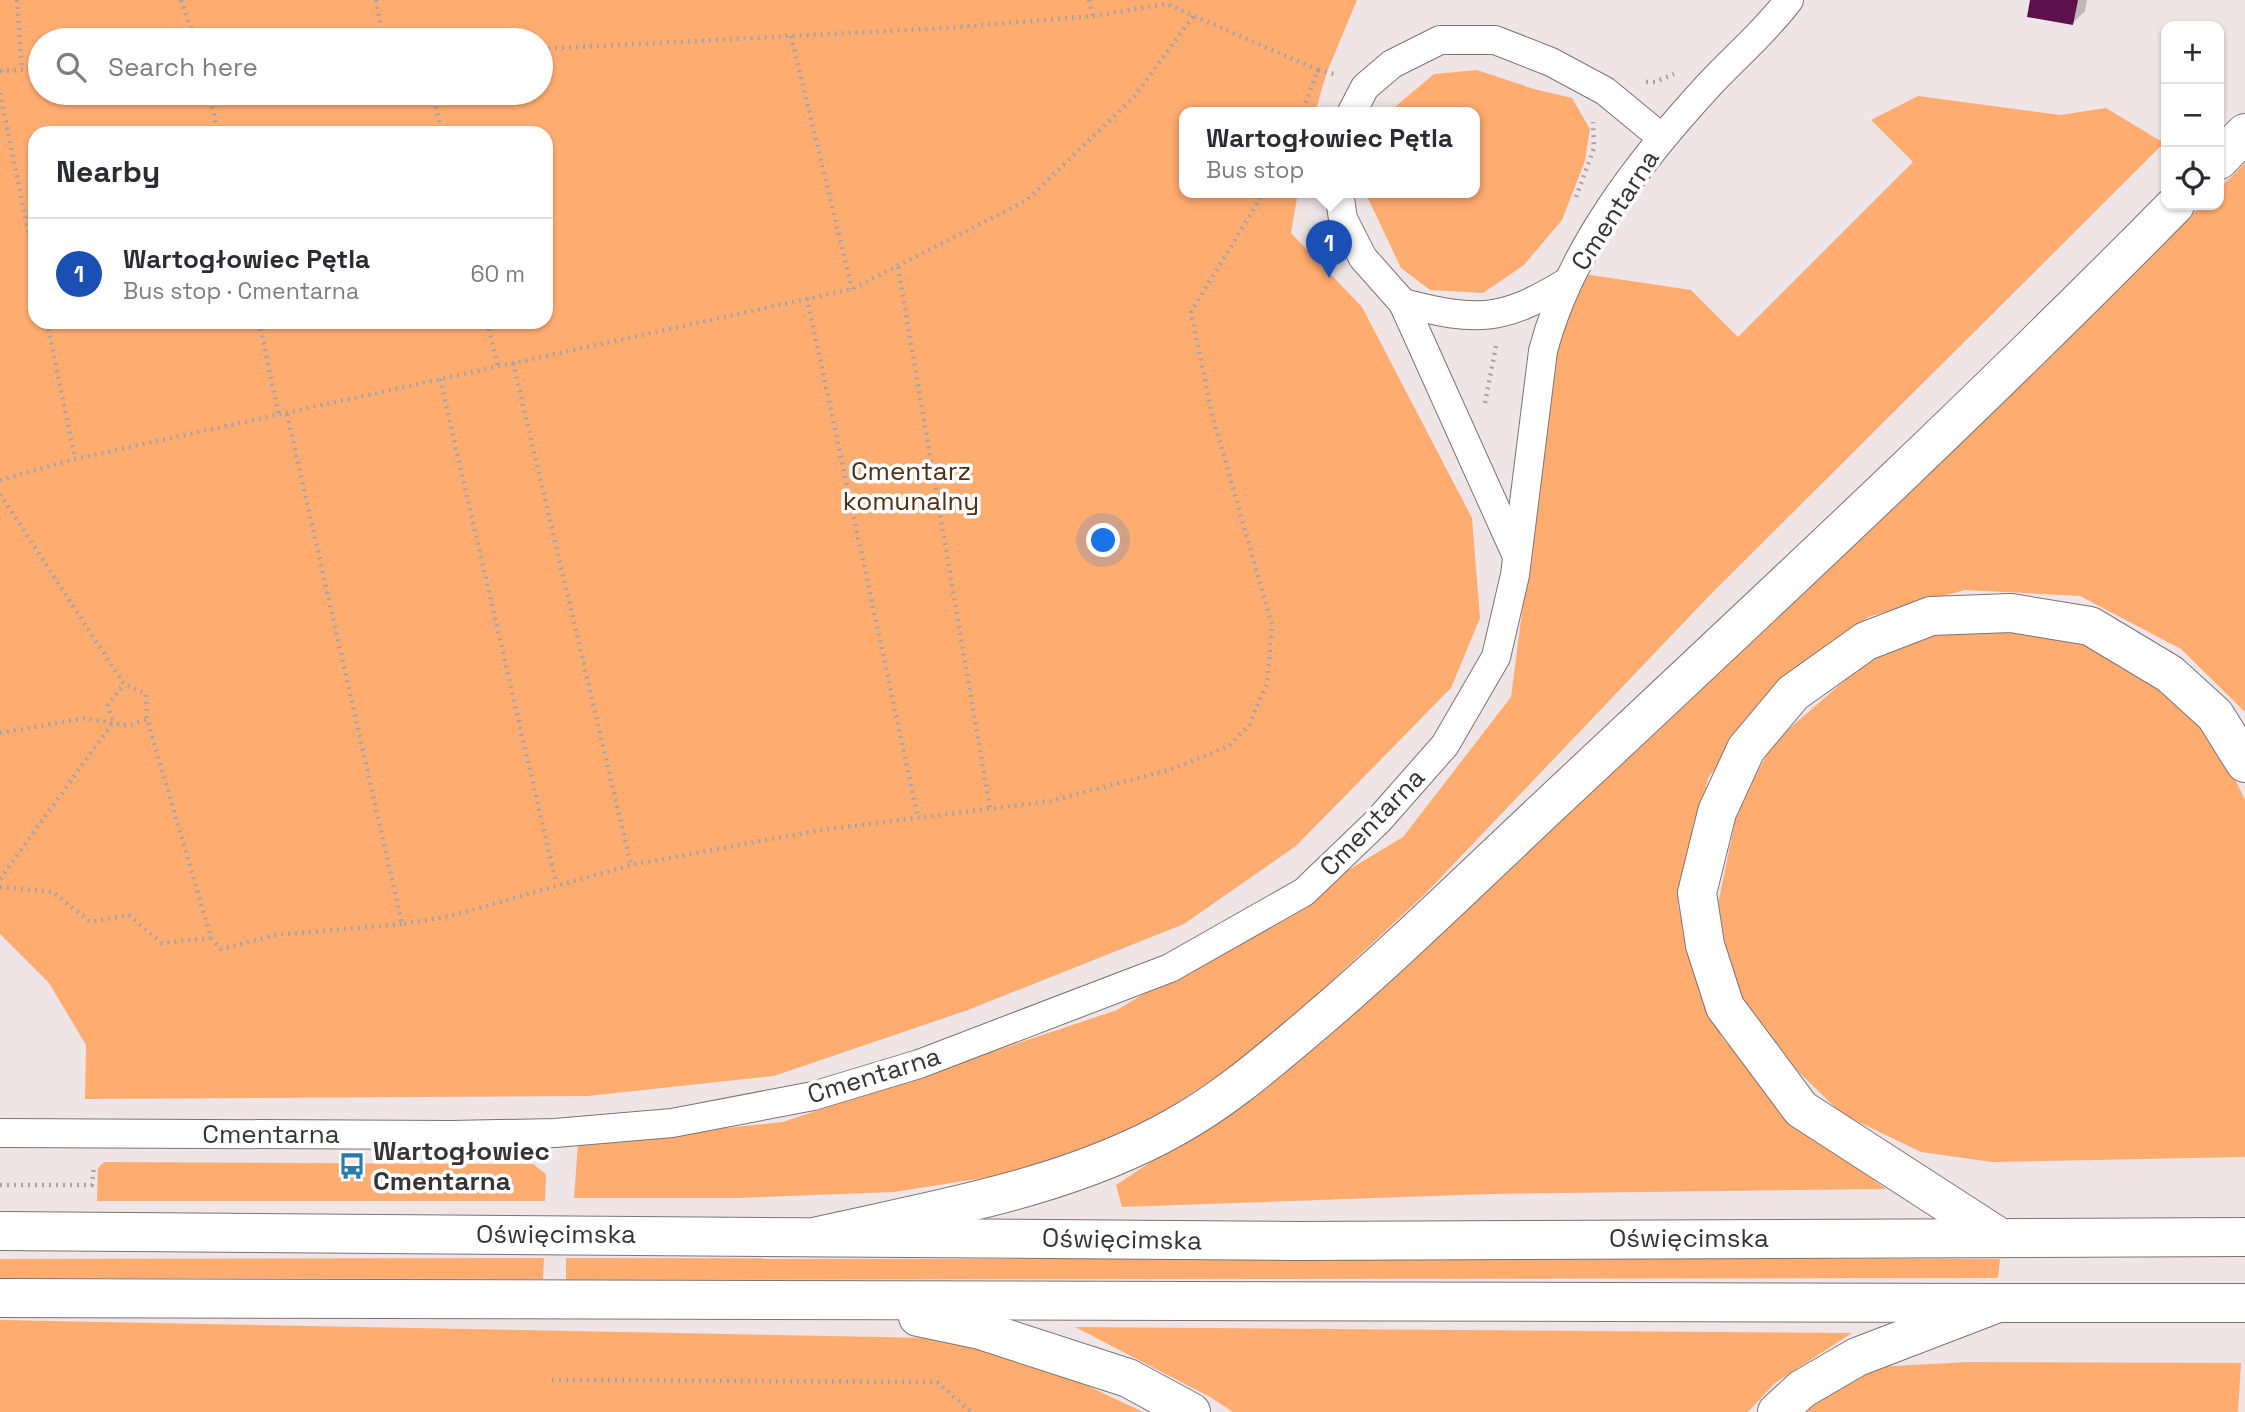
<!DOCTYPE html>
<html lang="en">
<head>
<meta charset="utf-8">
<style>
  body { margin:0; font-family:"Space Grotesk",sans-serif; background:#f2f2f3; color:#2b2b33 }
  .controls { position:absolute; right:21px; top:21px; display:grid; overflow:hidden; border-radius:14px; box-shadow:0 2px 5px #0004 }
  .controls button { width:63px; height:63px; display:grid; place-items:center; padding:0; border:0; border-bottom:2px solid #e1e1e2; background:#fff; color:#2b2b33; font:35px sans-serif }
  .you { position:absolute; left:1104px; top:541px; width:24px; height:24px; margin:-18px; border:5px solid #fff; border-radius:50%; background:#1a73e8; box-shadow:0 0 0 10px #1a73e833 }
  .badge { display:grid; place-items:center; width:46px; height:46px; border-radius:50%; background:#111827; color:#fff; font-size:23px; font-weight:700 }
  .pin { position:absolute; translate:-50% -58px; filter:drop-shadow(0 2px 4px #0008) }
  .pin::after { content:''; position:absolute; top:37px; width:24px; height:21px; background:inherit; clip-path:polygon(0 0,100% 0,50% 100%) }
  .popup { position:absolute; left:1179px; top:107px; width:301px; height:91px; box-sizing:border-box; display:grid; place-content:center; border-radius:14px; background:#fff; filter:drop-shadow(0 2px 5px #0005); font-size:23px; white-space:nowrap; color:#7c7c81 }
  .popup b { font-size:26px; color:#2b2b33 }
  .popup::after { content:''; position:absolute; left:50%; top:100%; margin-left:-14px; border:14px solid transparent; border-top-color:#fff }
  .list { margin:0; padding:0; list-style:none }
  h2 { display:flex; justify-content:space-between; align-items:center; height:91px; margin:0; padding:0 28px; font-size:30px }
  h2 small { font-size:23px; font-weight:400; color:#7c7c81 }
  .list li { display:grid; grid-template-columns:46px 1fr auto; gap:21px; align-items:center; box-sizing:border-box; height:112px; padding:0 28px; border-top:2px solid #e1e1e2 }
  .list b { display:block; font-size:26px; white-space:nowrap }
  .list p { margin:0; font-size:23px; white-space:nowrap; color:#7c7c81 }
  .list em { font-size:23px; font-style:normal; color:#7c7c81 }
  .icon { flex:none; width:38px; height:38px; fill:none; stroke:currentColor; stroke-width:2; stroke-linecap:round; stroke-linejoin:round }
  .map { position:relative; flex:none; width:2245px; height:1412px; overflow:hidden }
  .search { position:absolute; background:#fff; box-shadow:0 2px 5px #0004; left:28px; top:28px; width:525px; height:77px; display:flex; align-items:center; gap:18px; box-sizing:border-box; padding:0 24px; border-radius:38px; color:#7c7c81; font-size:26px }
  .panel { position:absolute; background:#fff; box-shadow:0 2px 5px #0004; left:28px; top:126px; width:525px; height:203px; border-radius:21px }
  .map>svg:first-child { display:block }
  .green { fill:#ffac71; fill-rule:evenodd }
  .shadow { fill:#0003 }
  .building { fill:#5d104b }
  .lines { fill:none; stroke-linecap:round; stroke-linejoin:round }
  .minor-casing { stroke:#7d7375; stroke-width:30 }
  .primary-casing { stroke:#7d7375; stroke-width:40 }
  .trunk-casing { stroke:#7d7375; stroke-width:40 }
  .path { stroke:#aba2a4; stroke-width:4.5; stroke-dasharray:2 5; stroke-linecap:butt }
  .minor { stroke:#fff; stroke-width:28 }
  .primary { stroke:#fff; stroke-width:38 }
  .trunk { stroke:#fff; stroke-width:38 }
  .labels { text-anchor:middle; stroke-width:7; stroke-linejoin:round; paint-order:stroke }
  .street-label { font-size:26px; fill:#383334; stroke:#fff }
  .park-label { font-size:26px; fill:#502e15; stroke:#fff }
  .poi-label { font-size:26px; font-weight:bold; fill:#383334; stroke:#fff; text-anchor:start }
</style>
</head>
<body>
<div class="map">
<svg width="2245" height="1412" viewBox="0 0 2245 1412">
  <rect width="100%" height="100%" fill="#efe4e6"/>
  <g class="green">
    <path d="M0,0H1357L1327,72L1315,112H1184V192H1298L1291,233L1362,307L1472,518L1480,618L1451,688L1296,846L1184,924L968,1010L774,1076L588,1096L85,1099L86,1045L49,983L0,934ZM40,40H541V93H40ZM35,133H546V322H35Z"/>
    <polygon points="1477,70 1534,89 1572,98 1590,129 1585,161 1562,220 1524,265 1483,293 1430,290 1401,268 1365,192 1474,192 1474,112 1389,112 1434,74"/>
    <polygon points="1918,96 2060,115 2106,108 2164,143 1710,595 1426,893 1259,1049 1154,1118 1090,1148 1015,1173 894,1192 739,1198 574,1198 578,1143 783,1122 1117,1010 1403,837 1511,697 1556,350 1584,274 1691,290 1738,337 1913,162 1871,120"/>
    <polygon points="2245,163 2245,712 2181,649 2080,596 1965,590 1868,617 1792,674 1708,778 1678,906 1722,1038 1811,1135 1886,1189 1490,1194 1122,1207 1116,1185 1272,1082 1651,734 2202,205 2219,205 2219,189"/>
    <polygon points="1941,628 2049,632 2117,658 2186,703 2214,736 2245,800 2245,1157 1992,1162 1921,1152 1842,1114 1776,1050 1733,987 1718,904 1738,807 1774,742 1867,661"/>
    <polygon points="104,1162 533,1164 546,1174 545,1201 97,1201 98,1168"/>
    <polygon points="544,1258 543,1279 0,1278 0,1259"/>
    <polygon points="566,1258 2000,1259 1998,1278 566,1280"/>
    <polygon points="0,1320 934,1338 1050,1368 1143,1412 0,1412"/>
    <polygon points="1075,1327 1852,1333 1775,1383 1748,1412 1233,1412 1210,1397"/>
    <polygon points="1968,1362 2241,1363 2238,1412 1794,1412 1874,1367"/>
  </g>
  <polygon class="shadow" points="2032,0 2087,0 2085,11 2073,23"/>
  <polygon class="building" points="2030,0 2078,0 2073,25 2027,17"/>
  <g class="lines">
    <defs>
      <g id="minor">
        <polyline points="1352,112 1365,87 1392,64 1440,40 1495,40 1551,62 1605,91 1662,138"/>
        <polyline points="1339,192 1343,219 1363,258 1403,303 1516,554"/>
        <path d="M1403,303C1477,322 1502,322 1567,282"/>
        <path d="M0,1133L452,1135L555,1133L672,1123L813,1096L919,1064L1170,968L1304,892L1378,821L1445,745L1496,657L1515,575L1543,351C1569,251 1639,161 1708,86C1735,57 1766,31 1789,0"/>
      </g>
      <g id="primary">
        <polyline points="0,1231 1296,1241 2245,1237"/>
        <polyline points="0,1298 1996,1303"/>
        <polyline points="918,1317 980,1330 1128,1378 1191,1412"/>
      </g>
      <g id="trunk">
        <polyline points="2219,160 2245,133"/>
        <path d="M818,1236C938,1209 1067,1188 1175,1127C1224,1100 1265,1064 1308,1028C1392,957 1471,879 1552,803C1762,606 1973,410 2175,205"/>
        <polyline points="1999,1237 1801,1109 1725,1007 1705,945 1697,893 1717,812 1746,749 1793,693 1866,641 1931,616 2011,613 2090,626 2170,674 2215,715 2245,763"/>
        <polyline points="1777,1412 1802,1389 1857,1357 1998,1303 2245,1303"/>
      </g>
    </defs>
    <use href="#minor" class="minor-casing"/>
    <use href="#primary" class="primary-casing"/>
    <use href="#trunk" class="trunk-casing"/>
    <g class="path">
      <polyline points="17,0 22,70"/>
      <polyline points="181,0 195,40"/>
      <polyline points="376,0 383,40"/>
      <polyline points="1089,0 1093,16"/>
      <polyline points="791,36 852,289"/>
      <polyline points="541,49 946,28 1093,16 1167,4 1318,70 1302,112"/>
      <polyline points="1318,70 1334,74"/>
      <polyline points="0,71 40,69"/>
      <polyline points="1646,82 1655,82 1674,74"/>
      <polyline points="0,93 35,265"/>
      <polyline points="209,93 218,133"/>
      <polyline points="432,93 442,133"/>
      <polyline points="1576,197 1594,148 1593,122"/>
      <polyline points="898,267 990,809"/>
      <polyline points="807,298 918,818"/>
      <polyline points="47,322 75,459"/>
      <polyline points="259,322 279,416"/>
      <polyline points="487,322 498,366"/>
      <polyline points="513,363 631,865"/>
      <polyline points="440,379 556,883"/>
      <polyline points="1485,403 1496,346"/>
      <polyline points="287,414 402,924 450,916 631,865 821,830 1051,801 1172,769 1229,746 1249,725 1267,684 1272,625 1212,414 1191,312 1264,192"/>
      <polyline points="0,480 75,459 852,289 1027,200 1134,97 1194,15"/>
      <polyline points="0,494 124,684 146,694 147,719 211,938 221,949 276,935 402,924"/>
      <polyline points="0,733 85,718 128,726 147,719"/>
      <polyline points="0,879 113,722 108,705 124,684"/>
      <polyline points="0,887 53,892 91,922 129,915 162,943 211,938"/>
      <polyline points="0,1185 92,1185 94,1166"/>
      <polyline points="552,1380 937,1382 971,1412"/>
    </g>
    <use href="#minor" class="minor"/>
    <use href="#primary" class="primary"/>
    <use href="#trunk" class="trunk"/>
  </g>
  <defs>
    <symbol id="bus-bare" viewBox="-9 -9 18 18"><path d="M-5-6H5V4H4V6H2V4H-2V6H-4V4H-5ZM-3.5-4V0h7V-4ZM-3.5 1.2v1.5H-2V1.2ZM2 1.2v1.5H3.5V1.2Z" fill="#277cab" stroke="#fff" stroke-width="2.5" paint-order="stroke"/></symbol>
  </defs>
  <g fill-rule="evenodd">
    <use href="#bus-bare" x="333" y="1147" width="38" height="38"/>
  </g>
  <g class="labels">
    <g class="street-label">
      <text transform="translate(1615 210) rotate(-57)" y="9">Cmentarna</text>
      <text transform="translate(1372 822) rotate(-46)" y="9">Cmentarna</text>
      <text transform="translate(874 1075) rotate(-17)" y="9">Cmentarna</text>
      <text x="271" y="1143">Cmentarna</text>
      <text x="556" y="1243">Oświęcimska</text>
      <text x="1689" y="1247">Oświęcimska</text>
      <text transform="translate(1122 1239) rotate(1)" y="9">Oświęcimska</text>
    </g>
    <g class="park-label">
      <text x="911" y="480">Cmentarz<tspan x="911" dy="30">komunalny</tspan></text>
    </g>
    <g class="poi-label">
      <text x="373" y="1160">Wartogłowiec<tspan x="373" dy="30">Cmentarna</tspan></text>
    </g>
  </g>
</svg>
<div class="controls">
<button>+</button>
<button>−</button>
<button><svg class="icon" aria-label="locate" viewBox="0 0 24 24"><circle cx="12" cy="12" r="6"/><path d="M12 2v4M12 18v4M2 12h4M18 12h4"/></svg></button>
</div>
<div class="you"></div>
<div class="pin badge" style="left:1329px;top:278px;background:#1a4fb4">1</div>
<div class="popup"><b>Wartogłowiec Pętla</b>Bus stop</div>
<div class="search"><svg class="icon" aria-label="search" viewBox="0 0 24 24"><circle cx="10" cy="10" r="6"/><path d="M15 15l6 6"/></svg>Search here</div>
<section class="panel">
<h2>Nearby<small></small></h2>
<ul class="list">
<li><span class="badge" style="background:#1a4fb4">1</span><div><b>Wartogłowiec Pętla</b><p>Bus stop · Cmentarna</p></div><em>60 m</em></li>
</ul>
</section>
</div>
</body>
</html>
